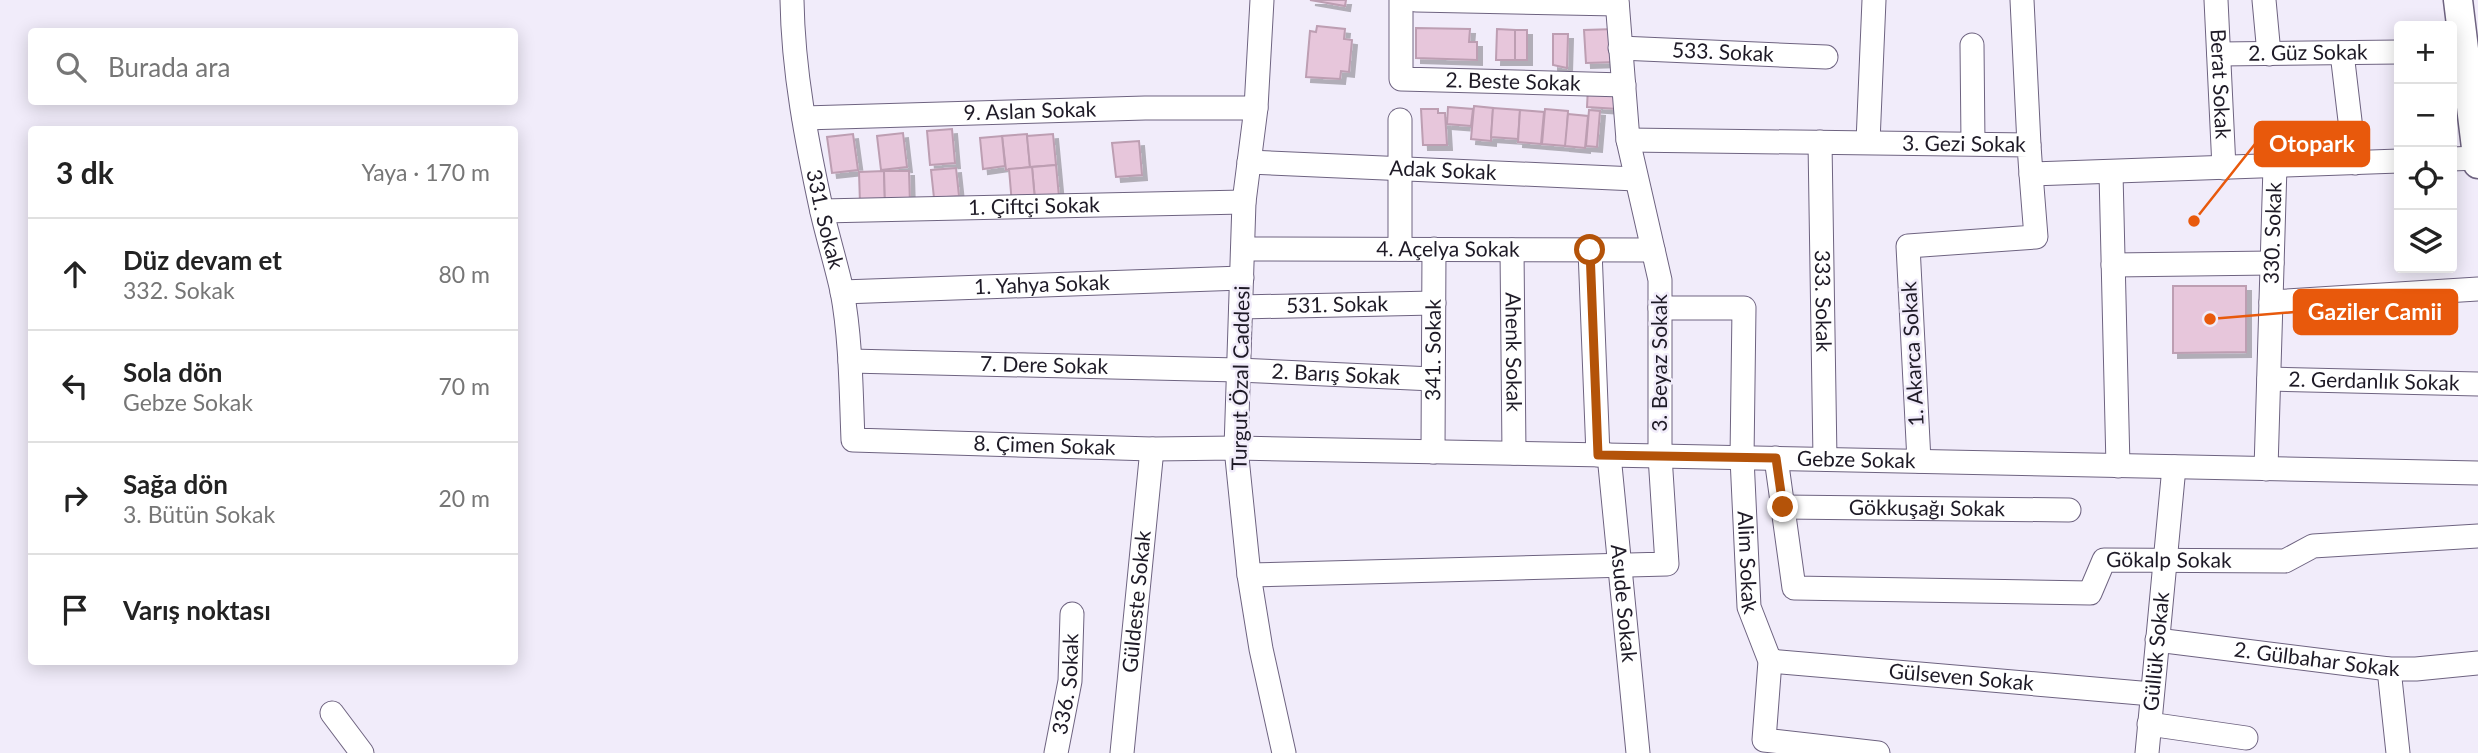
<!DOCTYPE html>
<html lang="tr">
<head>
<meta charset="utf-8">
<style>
  body { margin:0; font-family:Lato,sans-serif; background:#f2f2f2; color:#222 }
  .controls { position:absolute; right:21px; top:21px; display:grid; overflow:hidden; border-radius:7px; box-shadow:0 4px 18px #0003 }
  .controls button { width:63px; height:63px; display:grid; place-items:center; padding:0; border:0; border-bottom:2px solid #e0e0e0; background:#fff; color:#222; font:35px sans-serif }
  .stop { position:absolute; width:21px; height:21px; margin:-16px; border:5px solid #b45309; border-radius:50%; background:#fff }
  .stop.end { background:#b45309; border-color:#fff; box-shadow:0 2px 7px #0008 }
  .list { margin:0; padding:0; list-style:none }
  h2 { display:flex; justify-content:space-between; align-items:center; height:91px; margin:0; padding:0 28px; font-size:30px }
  h2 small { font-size:23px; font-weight:400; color:#767676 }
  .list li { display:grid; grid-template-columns:46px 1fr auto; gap:21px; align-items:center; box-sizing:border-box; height:112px; padding:0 28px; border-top:2px solid #e0e0e0 }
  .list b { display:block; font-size:26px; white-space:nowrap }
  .list p { margin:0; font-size:23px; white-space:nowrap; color:#767676 }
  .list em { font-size:23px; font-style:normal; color:#767676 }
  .icon { flex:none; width:38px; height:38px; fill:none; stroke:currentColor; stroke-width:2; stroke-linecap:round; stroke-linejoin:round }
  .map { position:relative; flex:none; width:2478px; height:753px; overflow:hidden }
  .search { position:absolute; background:#fff; box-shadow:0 4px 18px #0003; left:28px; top:28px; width:490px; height:77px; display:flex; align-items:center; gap:18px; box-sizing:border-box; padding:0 24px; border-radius:7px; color:#767676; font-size:26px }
  .panel { position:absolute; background:#fff; box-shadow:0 4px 18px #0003; left:28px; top:126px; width:490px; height:539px; border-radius:7px }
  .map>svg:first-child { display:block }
  .building { fill:#e7c6db; stroke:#bd9eb2; stroke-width:2; filter:url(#shadow) }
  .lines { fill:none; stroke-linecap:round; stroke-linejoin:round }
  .minor-casing { stroke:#6e6380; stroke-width:25 }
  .major-casing { stroke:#6e6380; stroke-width:31 }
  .minor { stroke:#fff; stroke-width:23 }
  .major { stroke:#fff; stroke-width:28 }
  .route { stroke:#b45309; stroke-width:9 }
  .labels { text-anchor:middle; stroke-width:5; stroke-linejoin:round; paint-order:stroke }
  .street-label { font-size:21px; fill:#1e1a26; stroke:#f1ecfa }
  .leader { fill:none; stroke:#e8590c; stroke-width:2.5 }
  .callout-dot { fill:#e8590c; stroke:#f1ecfa; stroke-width:2.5 }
  .callout { fill:#e8590c; stroke:#e8590c; stroke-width:2.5 }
  .callout-label { font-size:23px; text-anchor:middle; font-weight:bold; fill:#fff }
</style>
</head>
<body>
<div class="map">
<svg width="2478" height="753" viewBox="0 0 2478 753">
  <defs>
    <filter id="shadow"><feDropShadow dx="5" dy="5" stdDeviation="0" flood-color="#0004"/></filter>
  </defs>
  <rect width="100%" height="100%" fill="#f1ecfa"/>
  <g class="building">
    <polygon points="1310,0 1346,0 1345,6"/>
    <polygon points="1317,26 1345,29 1344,39 1352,40 1349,72 1341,71 1340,79 1306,77 1310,31 1316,32"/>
    <polygon points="1416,28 1470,29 1469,42 1477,42 1477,60 1416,58"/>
    <polygon points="1497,29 1515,30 1515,60 1496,60"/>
    <polygon points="1615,29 1616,62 1586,63 1584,30"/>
    <rect x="1515" y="30" width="12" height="30"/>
    <polygon points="1553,34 1568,34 1567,68 1553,65"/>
    <polygon points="1588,87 1620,90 1618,109 1587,107"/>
    <polygon points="1474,106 1493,108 1491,141 1471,139"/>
    <polygon points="1448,107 1473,109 1471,126 1447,124"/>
    <polygon points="1493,108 1520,110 1518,139 1491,137"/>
    <polygon points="1421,109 1438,109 1438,113 1445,113 1447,145 1423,145"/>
    <polygon points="1545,109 1568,111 1566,146 1542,144"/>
    <polygon points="1520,110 1544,112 1541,144 1518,142"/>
    <polygon points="1589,110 1600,111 1597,147 1586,146"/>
    <polygon points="1568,114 1588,116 1585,148 1565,146"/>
    <polygon points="952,129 955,163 930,165 927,131"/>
    <polygon points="903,133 907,167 881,170 877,136"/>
    <polygon points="853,134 858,170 832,173 827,137"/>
    <polygon points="1027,134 1030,167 1006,170 1002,136"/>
    <polygon points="1053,134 1056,165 1030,167 1027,136"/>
    <polygon points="1002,136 1005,166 983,169 980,138"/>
    <polygon points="1139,141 1142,175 1116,177 1112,143"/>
    <polygon points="1056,165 1059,197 1035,199 1032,167"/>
    <polygon points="1032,167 1035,201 1012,204 1009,169"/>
    <polygon points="956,168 959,196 934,198 931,170"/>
    <polygon points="884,171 885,203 860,204 859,172"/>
    <polygon points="884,171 909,171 910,205 885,205"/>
    <polygon points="2173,286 2246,286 2246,352 2173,353"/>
  </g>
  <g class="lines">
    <defs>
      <g id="minor">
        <path id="s1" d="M792,0C793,71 807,143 822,212C828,238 836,264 842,291C851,339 851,391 853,440L1152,449L1236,448L1660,456L2478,473"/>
        <polyline points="1262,0 1256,108 1244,202 1236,448 1249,575 1261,649 1284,753"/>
        <path id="s2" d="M1401,0V79L1624,85"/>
        <polyline points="1416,0 1617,4"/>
        <polyline points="2022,0 2029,145"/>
        <path id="s3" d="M2216,0L2224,168"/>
        <polyline points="2264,0 2269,54"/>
        <polyline points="1972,45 1973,143"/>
        <path id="s4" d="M1620,48L1826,57"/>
        <polyline points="2342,53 2355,163"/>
        <path id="s5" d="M2219,54L2399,52"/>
        <path id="s6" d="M804,118L1145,108H1256"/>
        <path id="s7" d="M1628,140L2029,145L2031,174L2399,161"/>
        <path id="s8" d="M1820,142L1825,459"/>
        <polyline points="1868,142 1874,0"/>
        <polyline points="2452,159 2477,158"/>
        <path id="s9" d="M1249,162L1636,179"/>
        <polyline points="2111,173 2118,466"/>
        <path id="s10" d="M822,211L1244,202"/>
        <path id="s11" d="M1243,249L1653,250"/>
        <polyline points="1400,249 1400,120"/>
        <path id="s12" d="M1512,250L1514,453"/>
        <polyline points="1590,250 1598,455"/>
        <polyline points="2113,265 2272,263"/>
        <path id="s13" d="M842,292L1242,278"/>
        <polyline points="2271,302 2478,289"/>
        <path id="s14" d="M1241,307L1434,303"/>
        <path id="s15" d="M1660,308H1744L1742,458L1749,607L1770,661L1764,740L1878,753"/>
        <path id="s16" d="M850,361L1238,370L1433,379"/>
        <path id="s17" d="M2269,379L2478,384"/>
        <path id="s18" d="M1433,452L1434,249"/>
        <path id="s19" d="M1609,455L1638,753"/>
        <path id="s20" d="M1776,458L1794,588L2090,593L2104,560L2285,561L2313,546L2478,536"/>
        <polyline points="1919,461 1908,246 2036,237 2031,174"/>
        <path id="s21" d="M2266,469L2275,166"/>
        <path id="s22" d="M1783,507L2069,510"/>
        <polyline points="1249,575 1667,564 1660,456 1660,280 1628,140 1617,0"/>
        <path id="s23" d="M2157,640L2389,669H2416L2478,663"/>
        <path id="s24" d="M1770,661L2152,694"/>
        <polyline points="2389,669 2398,753"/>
        <polyline points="332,713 362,753"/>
        <polyline points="2149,724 2246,738"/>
        <path id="s25" d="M1056,753L1070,681L1072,614"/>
        <path id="s26" d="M1122,753L1152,449"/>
        <path id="s27" d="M2147,753L2174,467"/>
      </g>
      <polyline id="major" points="2458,0 2478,164"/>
    </defs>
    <use href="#minor" class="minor-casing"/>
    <use href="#major" class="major-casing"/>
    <use href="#minor" class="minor"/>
    <use href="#major" class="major"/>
  </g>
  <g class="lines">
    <polyline class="route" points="1590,250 1598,455 1776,458 1783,507"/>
  </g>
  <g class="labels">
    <g class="street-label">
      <text dy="7" stroke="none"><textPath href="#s4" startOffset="103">533. Sokak</textPath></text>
      <text dy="7" stroke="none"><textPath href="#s5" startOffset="89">2. Güz Sokak</textPath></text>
      <text dy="7" stroke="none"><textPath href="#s2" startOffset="191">2. Beste Sokak</textPath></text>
      <text dy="7" stroke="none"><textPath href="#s3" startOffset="84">Berat Sokak</textPath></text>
      <text dy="7" stroke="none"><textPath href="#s6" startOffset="226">9. Aslan Sokak</textPath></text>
      <text dy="7" stroke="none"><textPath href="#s7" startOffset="336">3. Gezi Sokak</textPath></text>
      <text dy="7" stroke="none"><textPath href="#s9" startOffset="194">Adak Sokak</textPath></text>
      <text dy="7" stroke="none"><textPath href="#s10" startOffset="212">1. Çiftçi Sokak</textPath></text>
      <text dy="7" stroke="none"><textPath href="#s1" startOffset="222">331. Sokak</textPath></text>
      <text dy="7" stroke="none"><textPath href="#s21" startOffset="236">330. Sokak</textPath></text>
      <text dy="7" stroke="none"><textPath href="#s11" startOffset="205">4. Açelya Sokak</textPath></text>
      <text dy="7" stroke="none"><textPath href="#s13" startOffset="200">1. Yahya Sokak</textPath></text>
      <text dy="7" stroke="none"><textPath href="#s8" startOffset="159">333. Sokak</textPath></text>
      <text dy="7" stroke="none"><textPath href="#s14" startOffset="96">531. Sokak</textPath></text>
      <text dy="7" stroke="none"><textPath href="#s18" startOffset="102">341. Sokak</textPath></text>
      <text dy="7" stroke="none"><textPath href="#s12" startOffset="102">Ahenk Sokak</textPath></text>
      <text transform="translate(1913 354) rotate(-93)" y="7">1. Akarca Sokak</text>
      <text transform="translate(1660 363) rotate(-90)" y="7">3. Beyaz Sokak</text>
      <text dy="7" stroke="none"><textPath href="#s16" startOffset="194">7. Dere Sokak</textPath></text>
      <text dy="7" stroke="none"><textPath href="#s16" startOffset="486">2. Barış Sokak</textPath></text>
      <text transform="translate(1241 378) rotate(-89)" y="7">Turgut Özal Caddesi</text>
      <text dy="7" stroke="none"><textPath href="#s17" startOffset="105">2. Gerdanlık Sokak</textPath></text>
      <text dy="7" stroke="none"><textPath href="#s1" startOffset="637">8. Çimen Sokak</textPath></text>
      <text dy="7" stroke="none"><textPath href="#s1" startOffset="1449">Gebze Sokak</textPath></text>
      <text dy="7" stroke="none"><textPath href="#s22" startOffset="144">Gökkuşağı Sokak</textPath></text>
      <text dy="7" stroke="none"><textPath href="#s15" startOffset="338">Alim Sokak</textPath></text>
      <text dy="7" stroke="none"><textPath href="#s20" startOffset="528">Gökalp Sokak</textPath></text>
      <text dy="7" stroke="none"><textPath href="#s26" startOffset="152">Güldeste Sokak</textPath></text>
      <text dy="7" stroke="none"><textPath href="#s19" startOffset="149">Asude Sokak</textPath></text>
      <text dy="7" stroke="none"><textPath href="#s27" startOffset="102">Güllük Sokak</textPath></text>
      <text dy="7" stroke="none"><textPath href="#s23" startOffset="161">2. Gülbahar Sokak</textPath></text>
      <text dy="7" stroke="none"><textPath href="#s24" startOffset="192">Gülseven Sokak</textPath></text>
      <text dy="7" stroke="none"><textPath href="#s25" startOffset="70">336. Sokak</textPath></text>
    </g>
  </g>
  <path class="leader" d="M2194 221L2255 144M2210 319L2294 312"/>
  <g class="callout-dot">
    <circle cx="2194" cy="221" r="7"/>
    <circle cx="2210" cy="319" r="7"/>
  </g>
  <g class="callout">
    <rect x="2255" y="122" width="114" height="44" rx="7"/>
    <rect x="2294" y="290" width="163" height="44" rx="7"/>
  </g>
  <g class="callout-label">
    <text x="2312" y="152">Otopark</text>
    <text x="2375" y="320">Gaziler Camii</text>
  </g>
</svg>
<div class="controls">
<button>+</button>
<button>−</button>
<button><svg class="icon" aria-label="locate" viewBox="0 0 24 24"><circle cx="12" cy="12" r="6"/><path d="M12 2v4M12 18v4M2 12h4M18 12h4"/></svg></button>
<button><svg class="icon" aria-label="layers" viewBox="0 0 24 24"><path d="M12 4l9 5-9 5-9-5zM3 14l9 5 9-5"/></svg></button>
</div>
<div class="stop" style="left:1590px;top:250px"></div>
<div class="stop end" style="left:1783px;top:507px"></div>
<div class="search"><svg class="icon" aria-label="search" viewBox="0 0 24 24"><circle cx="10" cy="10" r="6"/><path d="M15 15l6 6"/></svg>Burada ara</div>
<section class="panel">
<h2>3 dk<small>Yaya · 170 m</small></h2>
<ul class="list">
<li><svg class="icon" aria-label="ahead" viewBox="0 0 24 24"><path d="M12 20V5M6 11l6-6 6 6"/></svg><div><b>Düz devam et</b><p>332. Sokak</p></div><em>80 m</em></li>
<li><svg class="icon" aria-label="left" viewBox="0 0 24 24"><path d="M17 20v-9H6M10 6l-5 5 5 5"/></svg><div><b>Sola dön</b><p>Gebze Sokak</p></div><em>70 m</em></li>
<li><svg class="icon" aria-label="right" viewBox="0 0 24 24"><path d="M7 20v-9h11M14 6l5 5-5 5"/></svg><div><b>Sağa dön</b><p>3. Bütün Sokak</p></div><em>20 m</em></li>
<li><svg class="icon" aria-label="arrive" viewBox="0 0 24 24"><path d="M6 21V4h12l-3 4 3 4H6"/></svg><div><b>Varış noktası</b></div></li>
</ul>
</section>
</div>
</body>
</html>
